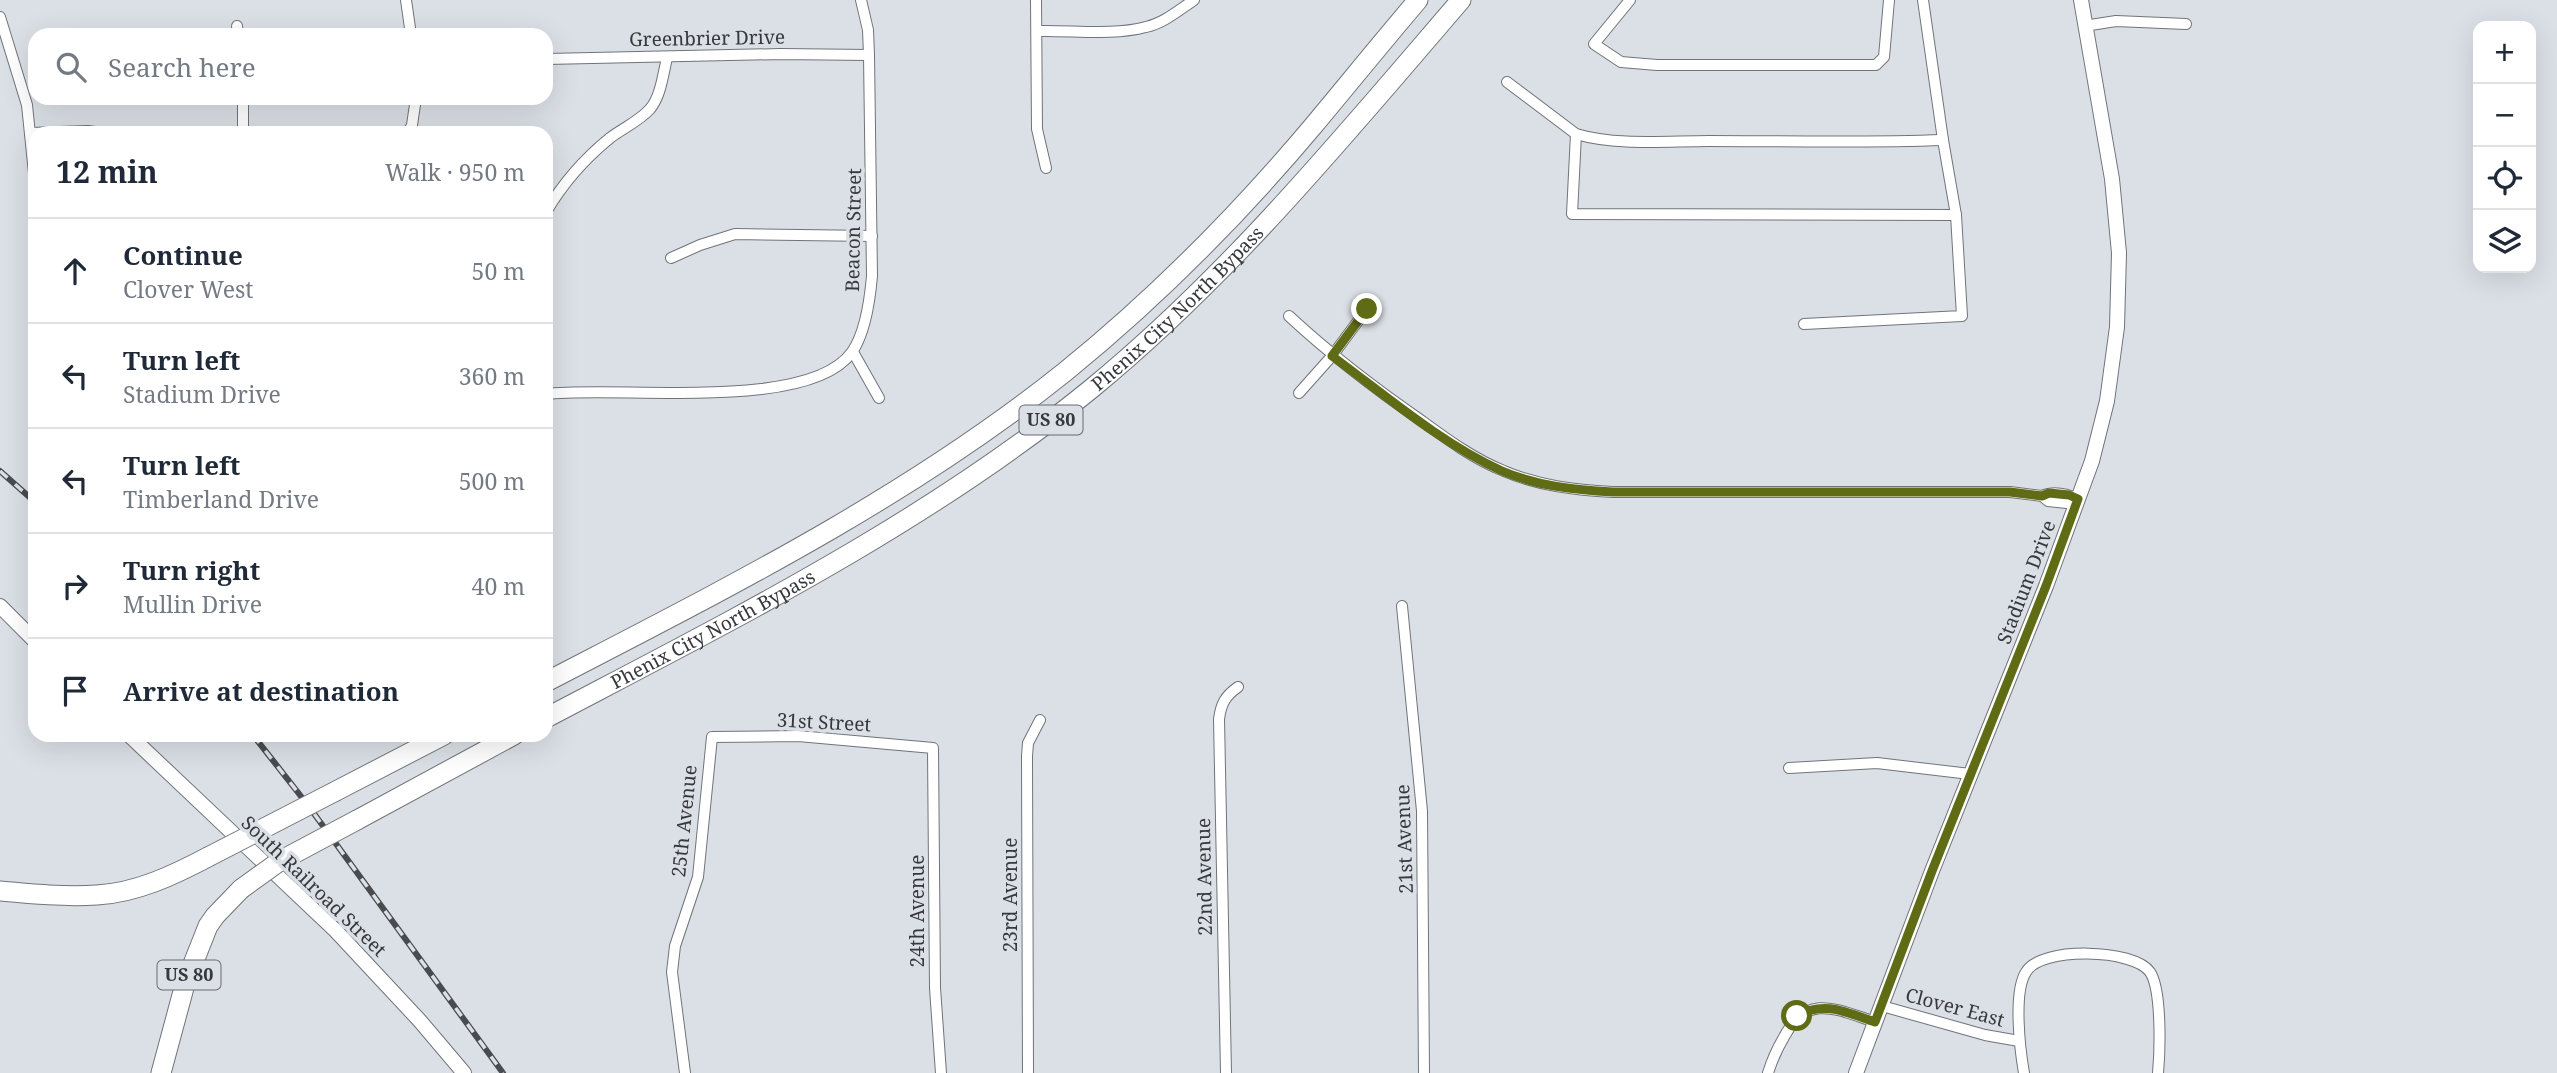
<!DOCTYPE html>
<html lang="en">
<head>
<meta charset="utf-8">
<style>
  body { margin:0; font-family:"Noto Serif",serif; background:#f6f6f7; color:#1f2937 }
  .controls { position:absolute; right:21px; top:21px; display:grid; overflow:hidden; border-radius:14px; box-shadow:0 7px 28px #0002 }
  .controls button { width:63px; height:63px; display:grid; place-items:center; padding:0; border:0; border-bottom:2px solid #e0e1e3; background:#fff; color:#1f2937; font:35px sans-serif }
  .stop { position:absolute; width:21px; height:21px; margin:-16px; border:5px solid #606c15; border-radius:50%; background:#fff }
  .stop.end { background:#606c15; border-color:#fff; box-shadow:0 2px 7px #0008 }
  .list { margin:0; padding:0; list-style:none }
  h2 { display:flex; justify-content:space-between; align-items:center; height:91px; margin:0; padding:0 28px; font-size:30px }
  h2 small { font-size:23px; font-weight:400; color:#747a83 }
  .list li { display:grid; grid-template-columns:46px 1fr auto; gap:21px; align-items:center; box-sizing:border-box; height:105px; padding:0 28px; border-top:2px solid #e0e1e3 }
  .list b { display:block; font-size:26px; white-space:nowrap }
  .list p { margin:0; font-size:23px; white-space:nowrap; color:#747a83 }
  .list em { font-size:23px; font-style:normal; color:#747a83 }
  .icon { flex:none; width:38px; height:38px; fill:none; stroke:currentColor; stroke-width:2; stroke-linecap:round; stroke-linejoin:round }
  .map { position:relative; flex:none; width:2557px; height:1073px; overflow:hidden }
  .search { position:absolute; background:#fff; box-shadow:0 7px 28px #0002; left:28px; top:28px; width:525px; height:77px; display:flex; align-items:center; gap:18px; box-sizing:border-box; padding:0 24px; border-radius:21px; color:#747a83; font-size:26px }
  .panel { position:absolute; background:#fff; box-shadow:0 7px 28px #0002; left:28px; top:126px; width:525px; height:616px; border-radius:21px }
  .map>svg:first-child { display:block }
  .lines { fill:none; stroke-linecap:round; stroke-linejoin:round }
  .street-casing { stroke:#707479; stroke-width:12 }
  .secondary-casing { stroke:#707479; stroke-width:16 }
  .highway-casing { stroke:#707479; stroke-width:21 }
  .street { stroke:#fff; stroke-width:10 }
  .secondary { stroke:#fff; stroke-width:14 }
  .highway { stroke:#fff; stroke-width:19 }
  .rail-casing { stroke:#494b4e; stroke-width:6 }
  .rail { stroke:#dbe0e6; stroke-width:3.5; stroke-dasharray:10; stroke-linecap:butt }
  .highway-bridge-casing { stroke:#707479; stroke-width:21; stroke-linecap:butt }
  .highway-bridge { stroke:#fff; stroke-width:19 }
  .route { stroke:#606c15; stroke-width:9 }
  .labels { text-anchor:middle; stroke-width:7; stroke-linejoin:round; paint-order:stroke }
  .shield { fill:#dbe0e6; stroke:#686a6e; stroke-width:2 }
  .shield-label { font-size:18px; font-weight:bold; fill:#37383b }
  .street-label { font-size:19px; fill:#37383b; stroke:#dbe0e6 }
</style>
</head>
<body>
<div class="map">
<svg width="2557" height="1073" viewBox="0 0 2557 1073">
  <rect width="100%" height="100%" fill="#dbe0e6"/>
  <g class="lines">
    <defs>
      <g id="street">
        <polyline points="406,0 411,35"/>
        <polyline points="1036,0 1037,129 1046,168"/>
        <polyline points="1630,0 1594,44 1621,62 1657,65 1876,65 1884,57 1889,0"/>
        <polyline points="0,17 27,105 35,183"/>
        <polyline points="237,26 238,35"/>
        <polyline points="2084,26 2116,21 2186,24"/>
        <path d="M1037,31C1073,30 1112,36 1146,27C1164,23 1179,10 1194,0"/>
        <polyline points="546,59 780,54 869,55"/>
        <path d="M1507,82L1576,134C1617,146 1666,141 1709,141C1787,141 1865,143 1943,140"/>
        <polyline points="243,98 243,133"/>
        <polyline points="30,133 88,131 102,133"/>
        <polyline points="408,133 412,125 416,98"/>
        <polyline points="1576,134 1572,214 1956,215"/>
        <path d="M546,212C563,183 584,159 610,138C623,128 638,122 650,109C661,96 663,74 667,58"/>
        <polyline points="671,258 700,245 735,234 872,236"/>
        <path d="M1289,316C1331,355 1374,388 1422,421C1448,440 1474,459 1504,471C1539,486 1576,490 1613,492H2010L2042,496L2048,501L2067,503L2078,499"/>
        <polyline points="1804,324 1962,316 1956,215 1943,140 1923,0"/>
        <polyline points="853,352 879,398"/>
        <polyline points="1299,393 1332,356 1367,309"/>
        <path d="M546,394C616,385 809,413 852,352C866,332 870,299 872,276L869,55L868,30L861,0"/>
        <path d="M2042,496C2053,491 2067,494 2078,499"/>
        <polyline points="1402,606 1422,811 1424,1073"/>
        <polyline points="1789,768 1877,763 1970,774"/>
        <polyline points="1882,1006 1985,1035 2019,1041"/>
        <polyline points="685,1073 672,972 675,946 698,877 712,737 798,736 933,748 935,988 941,1073"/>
        <polyline points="1028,1073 1027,756 1028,743 1040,720"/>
        <path d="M1226,1073L1219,719C1221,704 1225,696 1238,687"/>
        <path d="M1768,1073C1772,1060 1777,1049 1784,1037C1807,993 1836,1009 1875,1022"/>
        <path d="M2024,1073C2020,1050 2013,992 2026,972C2041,946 2134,949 2150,972C2162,990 2160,1051 2158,1073"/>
      </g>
      <g id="secondary">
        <polyline points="0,606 35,641"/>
        <polyline points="129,735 336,931 420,1021 464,1073"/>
        <polyline points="1856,1073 1932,871 2046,586 2092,461 2107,401 2117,327 2119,253 2112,179 2081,0"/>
      </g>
      <g id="highway">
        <path d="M546,682C725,589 908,498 1066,371C1156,298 1240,213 1314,125C1349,83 1383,41 1418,0"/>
        <path id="s1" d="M546,718C734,619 925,524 1091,389C1230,275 1344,136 1461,0"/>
        <polyline points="336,791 444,735"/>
        <polyline points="357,820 514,735"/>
        <path d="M0,891C32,894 65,897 97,895C136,893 174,875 208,857"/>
        <polyline points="161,1073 185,984 208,926 215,916 241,889"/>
      </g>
    </defs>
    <use href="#street" class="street-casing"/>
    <use href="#secondary" class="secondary-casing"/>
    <use href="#highway" class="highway-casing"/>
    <use href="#street" class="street"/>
    <use href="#secondary" class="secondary"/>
    <use href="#highway" class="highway"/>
    <defs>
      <g id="rail">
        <polyline points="0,471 35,502"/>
        <polyline points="253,735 307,804 503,1073"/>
      </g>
    </defs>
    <use href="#rail" class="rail-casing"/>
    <use href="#rail" class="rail"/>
    <defs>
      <g id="highway-bridge">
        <polyline points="208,857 336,791"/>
        <polyline points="241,889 280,861 357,820"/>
      </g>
    </defs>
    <use href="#highway-bridge" class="highway-bridge-casing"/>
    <use href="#highway-bridge" class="highway-bridge"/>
  </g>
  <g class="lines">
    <path class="route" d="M1367,309L1332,356C1385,395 1442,444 1502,471C1537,486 1575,490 1613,492H2010L2042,496L2049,493L2069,495L2078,499L2046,586L1932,871L1875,1022C1848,1013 1824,1000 1797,1016"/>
  </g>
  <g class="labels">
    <g class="shield">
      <rect x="1019.5" y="405.5" width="63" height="29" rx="5"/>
      <rect x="157.5" y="960.5" width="63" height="29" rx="5"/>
    </g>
    <g class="shield-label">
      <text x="1051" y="426">US 80</text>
      <text x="189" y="981">US 80</text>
    </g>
    <g class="street-label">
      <text transform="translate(707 38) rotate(-1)" y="7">Greenbrier Drive</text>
      <text transform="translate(853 230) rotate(-89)" y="7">Beacon Street</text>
      <text dy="7" stroke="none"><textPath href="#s1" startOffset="756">Phenix City North Bypass</textPath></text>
      <text transform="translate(2026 582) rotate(-69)" y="7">Stadium Drive</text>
      <text dy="7" stroke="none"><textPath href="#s1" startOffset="189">Phenix City North Bypass</textPath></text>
      <text transform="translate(824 722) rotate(3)" y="7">31st Street</text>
      <text transform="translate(684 821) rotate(-84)" y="7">25th Avenue</text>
      <text transform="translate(1404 839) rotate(-92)" y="7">21st Avenue</text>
      <text transform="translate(1204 877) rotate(-91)" y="7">22nd Avenue</text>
      <text transform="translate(314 886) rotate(44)" y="7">South Railroad Street</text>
      <text transform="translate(1010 895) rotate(-90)" y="7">23rd Avenue</text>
      <text transform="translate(917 911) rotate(-90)" y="7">24th Avenue</text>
      <text transform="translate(1955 1007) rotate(15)" y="7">Clover East</text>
    </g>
  </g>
</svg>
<div class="controls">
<button>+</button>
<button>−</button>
<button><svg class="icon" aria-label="locate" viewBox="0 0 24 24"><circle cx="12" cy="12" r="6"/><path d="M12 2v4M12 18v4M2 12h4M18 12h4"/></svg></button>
<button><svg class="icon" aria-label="layers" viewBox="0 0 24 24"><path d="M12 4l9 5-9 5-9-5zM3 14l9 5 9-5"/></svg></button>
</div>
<div class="stop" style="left:1797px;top:1016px"></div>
<div class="stop end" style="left:1367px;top:309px"></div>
<div class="search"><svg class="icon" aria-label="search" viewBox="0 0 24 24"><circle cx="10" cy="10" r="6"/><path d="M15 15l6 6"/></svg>Search here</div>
<section class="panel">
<h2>12 min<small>Walk · 950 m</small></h2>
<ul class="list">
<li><svg class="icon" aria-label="ahead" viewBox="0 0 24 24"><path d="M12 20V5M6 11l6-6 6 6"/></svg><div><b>Continue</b><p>Clover West</p></div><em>50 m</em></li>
<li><svg class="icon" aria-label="left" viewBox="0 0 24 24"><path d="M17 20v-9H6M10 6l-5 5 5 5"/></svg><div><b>Turn left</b><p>Stadium Drive</p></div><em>360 m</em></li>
<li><svg class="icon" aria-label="left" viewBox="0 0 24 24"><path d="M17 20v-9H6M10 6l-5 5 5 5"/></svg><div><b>Turn left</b><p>Timberland Drive</p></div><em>500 m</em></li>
<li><svg class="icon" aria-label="right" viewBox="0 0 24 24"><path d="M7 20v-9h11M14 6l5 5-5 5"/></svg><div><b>Turn right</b><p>Mullin Drive</p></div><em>40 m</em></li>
<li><svg class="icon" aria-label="arrive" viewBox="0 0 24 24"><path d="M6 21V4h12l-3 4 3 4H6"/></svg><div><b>Arrive at destination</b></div></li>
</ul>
</section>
</div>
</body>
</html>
